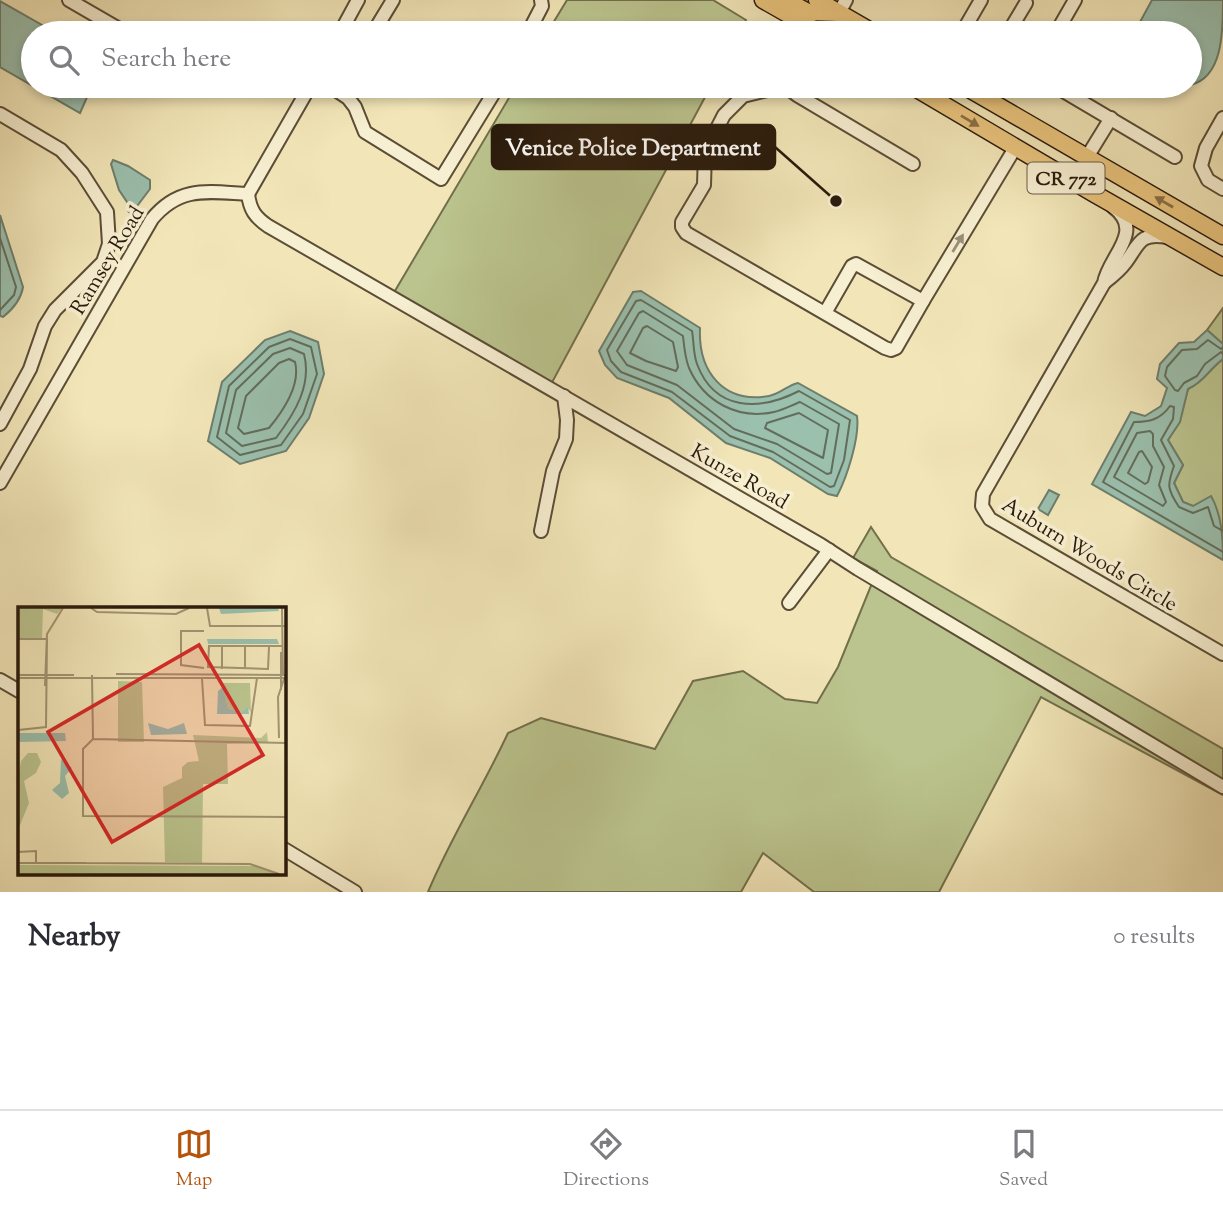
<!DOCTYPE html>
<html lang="en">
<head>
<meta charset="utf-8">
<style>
  body { margin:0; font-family:"Sorts Mill Goudy",serif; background:#f2f2f3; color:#2b2b33 }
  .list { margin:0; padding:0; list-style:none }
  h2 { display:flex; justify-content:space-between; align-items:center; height:91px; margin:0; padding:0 28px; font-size:30px }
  h2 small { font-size:23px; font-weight:400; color:#7c7c81 }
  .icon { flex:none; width:38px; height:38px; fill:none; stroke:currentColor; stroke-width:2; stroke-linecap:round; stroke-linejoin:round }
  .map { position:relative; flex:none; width:1223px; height:892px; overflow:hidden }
  .search { position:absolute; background:#fff; box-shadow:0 4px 10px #0003; left:21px; right:21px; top:21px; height:77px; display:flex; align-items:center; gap:18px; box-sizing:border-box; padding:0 24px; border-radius:38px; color:#7c7c81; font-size:26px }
  .sheet { height:217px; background:#fff }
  nav { display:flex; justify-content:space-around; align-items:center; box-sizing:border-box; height:98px; border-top:2px solid #e1e1e2; background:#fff; font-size:19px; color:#7c7c81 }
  nav a { display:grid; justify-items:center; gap:4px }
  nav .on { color:#b45309 }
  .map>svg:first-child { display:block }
  .green { fill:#bbc48e; stroke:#726f4c; stroke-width:2 }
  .water { fill:#9bc0ae; stroke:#6d7e6d; stroke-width:2 }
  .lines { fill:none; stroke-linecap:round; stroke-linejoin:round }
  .shore { stroke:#626d5c; stroke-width:2 }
  .minor-casing { stroke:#5b4d36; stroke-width:16 }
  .major-casing { stroke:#291a0b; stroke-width:19 }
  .minor { stroke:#f7efd1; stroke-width:12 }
  .major { stroke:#e9c37c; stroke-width:16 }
  .oneway { fill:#896e44 }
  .oneway2 { fill:#9a8f78 }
  .labels { text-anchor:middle; stroke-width:7; stroke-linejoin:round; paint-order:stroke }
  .shield { fill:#f7efd1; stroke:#675a46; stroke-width:2 }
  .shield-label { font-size:19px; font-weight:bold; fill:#291a0b }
  .street-label { font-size:21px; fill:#291a0b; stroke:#f7efd1 }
  .inset-road { fill:none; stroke:#a29473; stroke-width:2 }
  .view { fill:#d62828; fill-opacity:0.15; stroke:#d62828; stroke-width:3.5 }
  .inset-edge { fill:none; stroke:#291a0b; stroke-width:3.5 }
  .leader { fill:none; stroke:#291a0b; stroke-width:2.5 }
  .callout-dot { fill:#291a0b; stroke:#f7efd1; stroke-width:2.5 }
  .callout { fill:#291a0b; stroke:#291a0b; stroke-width:2.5 }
  .callout-label { font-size:23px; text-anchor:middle; font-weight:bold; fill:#fff }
</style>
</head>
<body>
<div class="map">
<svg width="1223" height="892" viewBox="0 0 1223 892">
  <rect width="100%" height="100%" fill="#f2e6b8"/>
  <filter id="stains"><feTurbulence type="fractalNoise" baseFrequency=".00286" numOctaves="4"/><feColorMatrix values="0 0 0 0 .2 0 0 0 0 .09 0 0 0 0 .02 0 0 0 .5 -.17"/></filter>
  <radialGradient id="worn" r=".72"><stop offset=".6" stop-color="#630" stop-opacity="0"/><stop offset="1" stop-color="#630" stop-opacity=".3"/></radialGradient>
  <g class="green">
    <polygon points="567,0 713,0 746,20 739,33 547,33"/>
    <polygon points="516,86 711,86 548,390 389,301"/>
    <polygon points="1223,308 1223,344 1207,330"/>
    <path d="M1223,359V537L1193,506L1183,502L1174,483L1183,465L1168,440L1179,422L1188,389C1204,381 1209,370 1223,359Z"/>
    <path d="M871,527L891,557L1223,749V795L1041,697L939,892H814L763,853L741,892H428C451,837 483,787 508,733L541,718L655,749L693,681L743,671L785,699L817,703L838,667L877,571L853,558Z"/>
  </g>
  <g class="water">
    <path d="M1152,0H1223C1223,31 1223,78 1190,85V33H1134Z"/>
    <polygon points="0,1 56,33 33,33 33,86 92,86 80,113 0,67"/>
    <polygon points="113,160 128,166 150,180 150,189 131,214 128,211 129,205 119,190 111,164"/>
    <path d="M0,215L23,287C21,300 13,309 3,317L0,316Z"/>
    <path d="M641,291L700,328C698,371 723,404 769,396C780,394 788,385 798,383L857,416C860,437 847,477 837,496L828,494L770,458L726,443L669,398L617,378L605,365L599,351L633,292Z"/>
    <path d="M1207,330L1223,344V359C1208,370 1205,381 1188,389L1180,422L1168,440L1183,465L1174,483L1183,502L1193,506L1211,496C1222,515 1223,539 1223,560L1092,484L1131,412L1145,416L1161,406L1167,388L1157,379L1160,364L1179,343L1194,342Z"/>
    <polygon points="290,331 318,342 324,374 309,418 286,451 240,464 208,441 222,382 265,340"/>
    <polygon points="1049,490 1059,495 1048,515 1038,509"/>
  </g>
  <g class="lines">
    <g class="shore">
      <polyline points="0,238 16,287 14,295 0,310"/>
      <path d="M641,300L692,331C694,342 693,353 697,364C715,412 760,411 799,391L850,420L844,460L834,486L830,487L773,452L730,436L672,392L621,372L611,361L607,350L636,301Z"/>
      <path d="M643,311L683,336C684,346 685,358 689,368C704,402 738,420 774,412C783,410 792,405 800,402L839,424L831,473L827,474L777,444L734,429L677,385L627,365L617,351L639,313Z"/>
      <polygon points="647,326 673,342 678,367 676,371 646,361 630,353 643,328"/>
      <polygon points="290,339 311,347 317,374 303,414 281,445 240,455 217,437 229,386 269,347"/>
      <polyline points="1223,347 1221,349 1208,340 1197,349 1182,350 1167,367 1165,376 1175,390 1178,391 1184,383 1197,376 1205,364 1221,352 1223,354"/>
      <path d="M290,348L304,354C312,385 295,413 276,438L242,446L226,433L236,390L273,354Z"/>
      <path d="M289,359L295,362C301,385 283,411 269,428L244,434L238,428L246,396L279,363Z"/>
      <polygon points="799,413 828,430 823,458 765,428 767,423"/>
      <polygon points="1150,431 1153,434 1153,446 1164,467 1159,485 1166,502 1163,506 1114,477 1137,433"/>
      <polygon points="1142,451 1152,467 1148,482 1145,484 1128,473 1139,452"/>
      <path d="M1223,531L1214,526L1208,507L1193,513L1179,507C1167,489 1167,485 1174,466L1161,440L1173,419L1174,407L1170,406C1160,420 1149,422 1134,422L1103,482L1223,552"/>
    </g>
    <defs>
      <g id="minor">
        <polyline points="69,0 119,29"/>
        <polyline points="839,13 846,0"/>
        <polyline points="340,33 358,0"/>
        <polyline points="373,33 393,0"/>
        <polyline points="528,33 542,6 541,0"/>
        <polyline points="967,33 963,31 981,0"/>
        <polyline points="1008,33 1026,3"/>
        <polyline points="1056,33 1075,0"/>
        <polyline points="330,86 348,98 355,107 365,132 441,179 498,86"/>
        <polyline points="784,86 743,96 724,115 705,152 704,185 682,222 682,227 686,233 885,348 891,350 896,348 923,301 856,264 852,266 825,313"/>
        <polyline points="785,86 797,95 913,164"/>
        <polyline points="1055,86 1175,157"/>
        <polyline points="0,114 61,150 82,173 107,212 109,244 103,262 55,310 45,326 30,369 0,424"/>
        <polyline points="1223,118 1206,148 1201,166 1208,180 1223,189"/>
        <polyline points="1087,157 1111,118"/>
        <path d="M248,194C250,210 255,217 268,226L821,545L858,569L1223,787"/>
        <polyline points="248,194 310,86"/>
        <path d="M1113,207C1146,231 1108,257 1104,283L983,494L982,506L990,519L1223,654"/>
        <path d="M1105,282C1113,276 1120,270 1126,262C1139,244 1140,232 1167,237"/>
        <polyline points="923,301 1015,148"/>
        <path d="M0,483L152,219C180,185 209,192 248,194"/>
        <polyline points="541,531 553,471 566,439 567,420 564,396"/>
        <polyline points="789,603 829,550"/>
        <polyline points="0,680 19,691"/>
        <polyline points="284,849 355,892"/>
      </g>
      <g id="major">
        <polyline points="763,0 821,33"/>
        <polyline points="785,0 808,12 839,13"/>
        <polyline points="817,0 874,33"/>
        <polyline points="912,86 1093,193 1223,267"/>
        <polyline points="964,86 1223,236"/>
      </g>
    </defs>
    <use href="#minor" class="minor-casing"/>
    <use href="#major" class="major-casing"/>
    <use href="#minor" class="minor"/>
    <use href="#major" class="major"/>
  </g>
  <defs><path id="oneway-solid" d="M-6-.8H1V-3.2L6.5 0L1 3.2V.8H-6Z" transform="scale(1.75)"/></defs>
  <g class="oneway">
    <use href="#oneway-solid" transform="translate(970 121) rotate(31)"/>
    <use href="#oneway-solid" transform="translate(1164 202) rotate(-150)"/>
  </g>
  <use class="oneway2" href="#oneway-solid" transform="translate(958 243) rotate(-59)"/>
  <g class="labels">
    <rect class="shield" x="1027.5" y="162.5" width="77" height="31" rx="5"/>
    <g class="shield-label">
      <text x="1066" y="185">CR 772</text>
    </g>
    <g class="street-label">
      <text transform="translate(107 260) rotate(-59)" y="7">Ramsey Road</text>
      <text transform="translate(740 476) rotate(30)" y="7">Kunze Road</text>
      <text transform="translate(1090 554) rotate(31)" y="7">Auburn Woods Circle</text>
    </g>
  </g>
  <g transform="translate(18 607)">
    <rect width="268" height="268" fill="#f2e6b8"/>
    <path d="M0,1H44L39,7L25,2L24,31L0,32ZM100,74L124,75L126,135H100ZM203,76H232L233,106L231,102L223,106L210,101ZM249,125L250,136L209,137L210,177H185L184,256L147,255L145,180L164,171V160L170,155L181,154L175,128L243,131ZM10,146H19L23,155L18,166L6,174L11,196L0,223V171L3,154ZM0,258L239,259L260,267H0Z" fill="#bbc48e"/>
    <path d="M201,1H260L261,4L203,7ZM189,32H259L261,37H190ZM205,80L210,101L223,106L230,100L231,107H199L200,84ZM130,116L150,122L166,116L169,127L133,128ZM0,126H47L48,134L0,135ZM43,152L54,161L47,169L51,186L44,192L34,183L42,176Z" fill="#9bc0ae"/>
    <path class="inset-road" d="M73,1L79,5L158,7L171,1M189,1L192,19H268M264,1L265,69M186,24H163V58L186,61M0,32H29M204,39V62M227,39V62M251,40L250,62L190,60L191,39H264M98,67L268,68M0,68H56M74,68L75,132M0,71H268M184,72L187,118L232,119L239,71M27,79L29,27L45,1M263,83V45M0,123L28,120L29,32M261,131L260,90L266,72M75,132L65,142V209L268,210M75,132L268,136M0,245L18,244V255M0,256H68M66,256L232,257L261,267"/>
    <path class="view" d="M181,38L245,148L94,235L30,125Z"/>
    <rect width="268" height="268" class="inset-edge"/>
  </g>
  <path class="leader" d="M836 201L775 147"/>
  <circle class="callout-dot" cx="836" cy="201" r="7"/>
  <rect class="callout" x="492" y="125" width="283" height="44" rx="7"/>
  <g class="callout-label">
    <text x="633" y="155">Venice Police Department</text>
  </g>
  <rect width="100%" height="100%" filter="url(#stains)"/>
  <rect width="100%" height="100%" fill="url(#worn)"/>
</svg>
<div class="search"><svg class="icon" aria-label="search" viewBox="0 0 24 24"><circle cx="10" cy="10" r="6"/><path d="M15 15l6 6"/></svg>Search here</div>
</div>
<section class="sheet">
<h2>Nearby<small>0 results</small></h2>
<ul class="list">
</ul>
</section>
<nav>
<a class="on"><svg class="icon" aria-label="map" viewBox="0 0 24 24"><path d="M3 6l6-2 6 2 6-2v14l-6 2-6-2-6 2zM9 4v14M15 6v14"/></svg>Map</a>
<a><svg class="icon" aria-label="directions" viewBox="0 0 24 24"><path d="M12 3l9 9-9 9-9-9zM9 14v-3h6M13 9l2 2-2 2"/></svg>Directions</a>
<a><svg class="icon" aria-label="saved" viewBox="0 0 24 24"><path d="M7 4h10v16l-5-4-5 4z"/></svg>Saved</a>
</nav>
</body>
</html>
